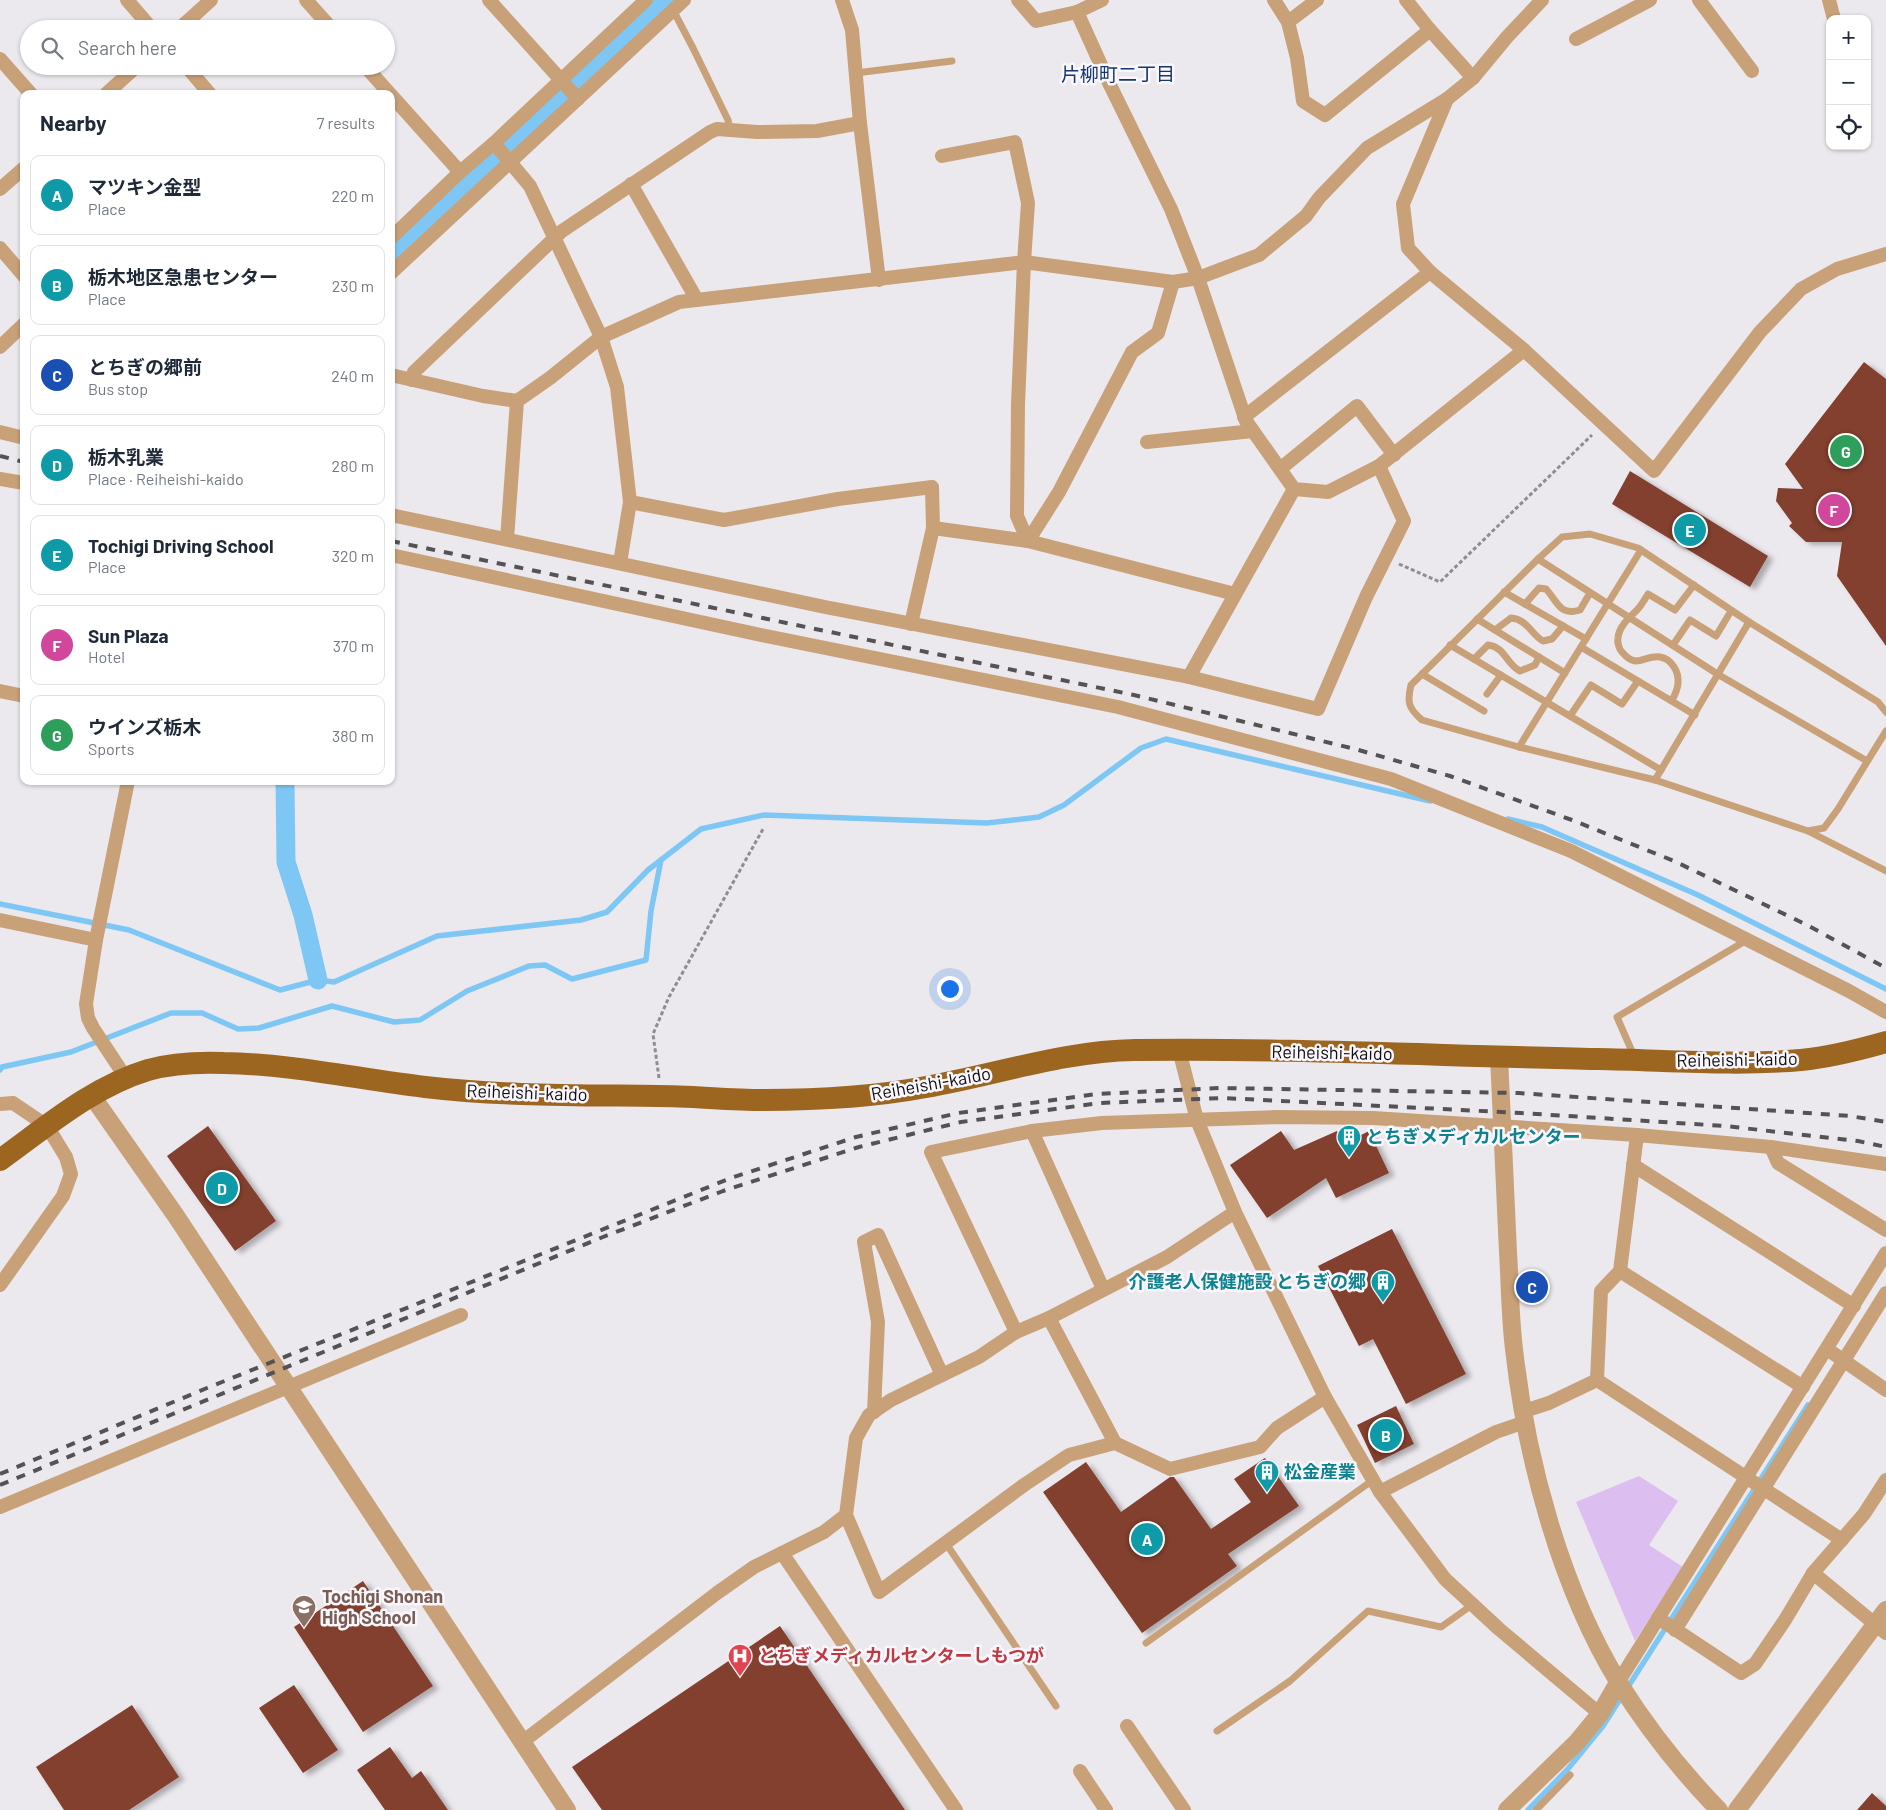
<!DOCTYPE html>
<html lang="en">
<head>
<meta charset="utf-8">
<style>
  body { margin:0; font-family:Barlow,"Noto Sans JP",sans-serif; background:#f2f2f3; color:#1f2937 }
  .controls { position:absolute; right:15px; top:15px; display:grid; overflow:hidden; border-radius:10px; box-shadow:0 1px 4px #0004 }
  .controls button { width:45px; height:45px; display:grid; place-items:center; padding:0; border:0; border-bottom:1px solid #e0e1e3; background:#fff; color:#1f2937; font:25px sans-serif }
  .you { position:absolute; left:949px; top:988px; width:18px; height:18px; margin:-12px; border:4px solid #fff; border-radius:50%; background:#1a73e8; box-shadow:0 0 0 8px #1a73e833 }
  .badge { display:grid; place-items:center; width:32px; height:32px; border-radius:50%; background:#135dc7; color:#fff; font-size:16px; font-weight:700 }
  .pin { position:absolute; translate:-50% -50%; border:2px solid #fff; box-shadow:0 1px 5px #0006 }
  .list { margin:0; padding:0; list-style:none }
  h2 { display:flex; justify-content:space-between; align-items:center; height:65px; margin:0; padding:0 20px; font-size:21px }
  h2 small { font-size:16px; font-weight:400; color:#747a83 }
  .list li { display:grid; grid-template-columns:32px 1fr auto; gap:15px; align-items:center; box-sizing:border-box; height:80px; margin:0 10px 10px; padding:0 10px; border:1px solid #e0e1e3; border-radius:10px }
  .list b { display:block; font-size:19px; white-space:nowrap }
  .list p { margin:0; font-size:16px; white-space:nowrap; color:#747a83 }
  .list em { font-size:16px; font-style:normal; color:#747a83 }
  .icon { flex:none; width:28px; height:28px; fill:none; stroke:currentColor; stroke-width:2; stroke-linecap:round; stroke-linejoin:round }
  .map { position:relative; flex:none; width:1886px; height:1810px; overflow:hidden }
  .search { position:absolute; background:#fff; box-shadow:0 1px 4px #0004; left:20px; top:20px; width:375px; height:55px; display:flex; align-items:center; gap:12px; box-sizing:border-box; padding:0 18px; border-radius:28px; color:#747a83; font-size:19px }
  .panel { position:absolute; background:#fff; box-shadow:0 1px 4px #0004; left:20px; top:90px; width:375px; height:695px; border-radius:10px }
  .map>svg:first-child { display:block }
  .green { fill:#dcbff0 }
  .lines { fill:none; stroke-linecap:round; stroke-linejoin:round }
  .stream { stroke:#7ec7f4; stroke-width:5.5 }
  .canal { stroke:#7ec7f4; stroke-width:19 }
  .building { fill:#833f2f; filter:url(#shadow) }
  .path { stroke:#8f8d91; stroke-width:3; stroke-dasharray:4 2.5; stroke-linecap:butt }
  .service { stroke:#c8a179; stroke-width:7 }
  .minor { stroke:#c8a179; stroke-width:14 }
  .tertiary { stroke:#c8a179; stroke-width:18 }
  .primary { stroke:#9c6621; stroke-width:22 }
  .rail { stroke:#545255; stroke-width:4; stroke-dasharray:9 9; stroke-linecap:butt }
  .labels { text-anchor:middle; stroke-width:5; stroke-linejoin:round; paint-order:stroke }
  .street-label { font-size:18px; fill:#0e0d0f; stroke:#f9f6fc }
  .culture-label { font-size:18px; font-weight:bold; fill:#0d838f; stroke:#f9f6fc; text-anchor:start }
  .education-label { font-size:18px; font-weight:bold; fill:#785e54; stroke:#f9f6fc; text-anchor:start }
  .health-label { font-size:18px; font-weight:bold; fill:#be3a42; stroke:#f9f6fc; text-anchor:start }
  .neighbourhood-label { font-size:19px; fill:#15376c; stroke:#f9f6fc }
</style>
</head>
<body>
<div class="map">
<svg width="1886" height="1810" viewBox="0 0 1886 1810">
  <defs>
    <filter id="shadow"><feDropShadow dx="5.5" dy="3" stdDeviation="2.5" flood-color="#0004"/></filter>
  </defs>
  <rect width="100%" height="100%" fill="#ece9ee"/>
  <polygon class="green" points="1639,1476 1678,1501 1649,1545 1683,1567 1635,1641 1576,1502"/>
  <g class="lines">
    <g class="stream">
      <polyline points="1508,819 1542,827 1698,895 1886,989"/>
      <polyline points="0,904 129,930 280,990 318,980 334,982 437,936 581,920 607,912 648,870 701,829 764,815 987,823 1039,817 1064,805 1141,748 1166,739 1430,801"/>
      <polyline points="0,1070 2,1067 71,1052 171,1013 202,1013 238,1029 259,1028 332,1006 394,1022 420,1020 467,991 529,966 545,965 572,979 646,960 651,911 661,860"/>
      <polyline points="1528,1810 1567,1770 1603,1726 1808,1405"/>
    </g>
    <g class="canal">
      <polyline points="391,256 666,0"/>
      <polyline points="285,781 286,862 303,915 318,980"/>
    </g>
  </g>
  <g class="building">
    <polygon points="1864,362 1886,379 1886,646 1837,576 1842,542 1806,542 1789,526 1792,523 1776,501 1778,488 1803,489 1785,464"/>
    <polygon points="1630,471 1768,556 1750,587 1612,504"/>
    <polygon points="208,1126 276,1221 235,1251 167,1156"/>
    <polygon points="1281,1131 1294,1150 1337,1131 1343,1144 1369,1131 1389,1173 1336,1198 1326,1178 1267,1218 1230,1165"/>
    <polygon points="1392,1229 1466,1374 1406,1404 1373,1339 1359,1346 1318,1266"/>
    <polygon points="1396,1406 1414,1444 1375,1463 1357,1425"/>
    <polygon points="1265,1458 1299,1506 1228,1554 1237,1566 1142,1633 1043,1492 1086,1462 1121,1512 1170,1477 1174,1477 1211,1529 1251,1502 1234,1479"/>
    <polygon points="363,1581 433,1686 363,1732 294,1627"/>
    <polygon points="780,1626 905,1810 602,1810 572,1767"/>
    <polygon points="294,1685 338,1750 303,1773 259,1708"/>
    <polygon points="132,1705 179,1777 129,1810 64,1810 36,1767"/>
    <polygon points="390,1747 412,1778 421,1771 448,1810 385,1810 357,1770"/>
    <polygon points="1872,1793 1886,1806 1886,1810 1857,1810"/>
  </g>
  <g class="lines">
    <g class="path">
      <polyline points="1399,564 1440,582 1592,435"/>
      <polyline points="659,1078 653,1034 669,997 763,829"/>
    </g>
    <g class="service">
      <polyline points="673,10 693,48 728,120 730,129"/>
      <polyline points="856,73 952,61"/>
      <polyline points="1538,559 1719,675 1867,761"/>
      <polyline points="1504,592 1586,639"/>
      <path d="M1525,604L1539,588L1546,589C1558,602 1559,616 1580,610L1590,593"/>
      <polyline points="1477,619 1565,673"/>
      <path d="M1495,630L1511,618C1527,619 1531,634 1543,641L1552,639L1563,626"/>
      <polyline points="1450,645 1661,770"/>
      <polyline points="1673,645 1690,620 1716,636 1731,611"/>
      <polyline points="1581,647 1695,715"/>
      <path d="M1474,659L1488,645C1505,647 1506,664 1520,671L1535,665L1539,657"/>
      <polyline points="1422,674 1484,711"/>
      <polyline points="1487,694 1501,675"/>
      <path d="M1672,701C1674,696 1678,689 1678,683C1679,672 1672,659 1660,657C1643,655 1637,670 1622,652C1619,649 1617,642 1618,638C1619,626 1630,617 1637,610C1641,606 1645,599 1648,594L1675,610L1694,585"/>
      <path d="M1886,712L1878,702L1749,622L1638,548L1590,534L1562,537L1538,559L1411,685C1407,702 1408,708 1422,720L1519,747L1655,780L1808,831L1824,828L1838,809L1886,731"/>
      <polyline points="1570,716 1591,685 1622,704 1638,681"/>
      <polyline points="1519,747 1641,550"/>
      <polyline points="1655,780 1749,622"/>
      <polyline points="1808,831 1886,871"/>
      <polyline points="1634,1056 1617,1017 1747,940"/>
      <polyline points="945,1542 1056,1706"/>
      <polyline points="1146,1643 1373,1480"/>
      <polyline points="1217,1731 1290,1681 1368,1611 1441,1627 1472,1605"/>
      <polyline points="1536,1810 1570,1775"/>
    </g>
    <g class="minor">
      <polyline points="127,0 152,29"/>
      <polyline points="306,0 332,29"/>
      <polyline points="489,0 578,99"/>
      <polyline points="842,0 852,30 860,123 879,280"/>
      <polyline points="1018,0 1036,21 1077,12 1102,0"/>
      <polyline points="1274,0 1288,22 1297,58 1303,101 1325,115 1430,30"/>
      <polyline points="1406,0 1430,30 1473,78"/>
      <polyline points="1699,0 1752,71"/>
      <polyline points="1829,0 1834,19"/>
      <polyline points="1077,12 1110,85 1171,209 1198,278 1246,421 1294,489 1328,492 1379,466 1524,350 1654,471 1760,332 1801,289 1837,269 1886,254"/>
      <polyline points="1288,22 1317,0"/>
      <polyline points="179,29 211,0"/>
      <polyline points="1576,39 1650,0"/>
      <polyline points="0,59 31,94"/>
      <polyline points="186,66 210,94"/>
      <polyline points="365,66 390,94"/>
      <polyline points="106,94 137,66"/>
      <polyline points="391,95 460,172"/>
      <polyline points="1447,99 1403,204 1408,248 1430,272 1524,350"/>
      <polyline points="494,143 530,186 601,337 617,387 630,502 620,563"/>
      <polyline points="631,184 697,300"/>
      <polyline points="0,189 24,168"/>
      <polyline points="391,238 460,172 494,143 646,0"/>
      <polyline points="0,248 24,276"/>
      <polyline points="391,273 684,0"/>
      <polyline points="0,347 24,324"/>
      <polyline points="391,375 483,396 517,401"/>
      <polyline points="412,380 414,372 562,231 710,132 717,129 757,132 817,131 860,123"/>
      <polyline points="1244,417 1430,272"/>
      <polyline points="0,432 24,438"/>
      <polyline points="1147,442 1253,431"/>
      <polyline points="1280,469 1357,406 1394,455"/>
      <polyline points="0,479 24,483"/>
      <polyline points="630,502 724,520 838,499 932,487 933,528 911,624"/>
      <polyline points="391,515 825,607 1189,677 1318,709 1366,597 1404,521 1379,466"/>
      <polyline points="933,528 1028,541 1235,594"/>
      <polyline points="507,539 517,401 550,378 601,337 679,302 1024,262 1028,203 1015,142 942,156"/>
      <polyline points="1028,541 1017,516 1018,404 1024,262 1173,282 1198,278 1259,255 1306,216 1319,198 1367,148 1447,99 1473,78 1507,37 1542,0"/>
      <polyline points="1028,541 1059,492 1132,352 1158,333 1173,282"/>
      <polyline points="391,555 761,635 1118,707 1391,779 1571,851 1849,991 1886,1012"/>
      <polyline points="1189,677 1294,489"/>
      <polyline points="0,691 24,696"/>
      <polyline points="0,920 96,940"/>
      <polyline points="1179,1050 1197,1120 1235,1212 1325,1397 1380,1492 1445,1579 1499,1629 1600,1714"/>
      <polyline points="126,1078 93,1028 88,1018 86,1004 96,940 128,781"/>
      <polyline points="0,1104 13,1103 47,1126 66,1157 71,1174 63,1196 0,1285"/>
      <polyline points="1032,1131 1103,1289"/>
      <polyline points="1771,1147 1778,1163 1886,1230"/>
      <polyline points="1633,1165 1854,1306"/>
      <polyline points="1235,1212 1167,1257 1049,1318 1016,1332 979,1357 891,1400 869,1415 856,1438 846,1515 879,1592 1024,1485 1069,1455 1115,1443 1170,1469 1260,1447 1277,1428 1325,1397"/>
      <polyline points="1620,1271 1803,1387"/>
      <polyline points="1049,1318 1115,1443"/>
      <polyline points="1016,1332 931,1152 1032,1131 1102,1123 1276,1117 1373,1118 1637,1135 1771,1147 1886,1164"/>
      <polyline points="1827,1349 1886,1390"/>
      <polyline points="1597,1380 1842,1540"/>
      <polyline points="1597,1380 1601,1291 1620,1271 1637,1135"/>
      <polyline points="1524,1411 1549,1403 1597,1380"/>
      <polyline points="874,1412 878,1322 864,1242 878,1235 942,1375"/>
      <polyline points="1380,1492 1496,1432 1525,1422"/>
      <polyline points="0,1507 461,1315"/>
      <polyline points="782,1553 956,1810"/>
      <polyline points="1813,1573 1886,1633"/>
      <polyline points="1658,1618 1741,1673 1755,1664 1785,1620 1813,1573 1864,1514 1886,1480"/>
      <polyline points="1675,1630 1886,1293"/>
      <polyline points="1619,1681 1886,1253"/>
      <polyline points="1127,1726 1184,1810"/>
      <polyline points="521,1743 717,1593 754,1567 824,1532 846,1515"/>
      <polyline points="1080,1771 1106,1810"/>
    </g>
    <g class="tertiary">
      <path d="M1499,1057C1502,1122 1505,1187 1508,1252C1510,1284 1510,1317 1514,1349C1526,1458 1561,1589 1619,1683C1648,1729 1681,1771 1719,1810"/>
      <polyline points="92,1096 176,1216 567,1810"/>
      <polyline points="1507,1810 1577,1742 1600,1714 1619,1681"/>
      <polyline points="1737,1810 1886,1610"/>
    </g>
    <path class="primary" d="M0,1160C46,1127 92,1087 148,1070C173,1063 199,1062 224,1063C293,1064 357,1079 425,1087C502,1096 579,1095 657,1096C692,1096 727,1100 763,1100C817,1100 873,1097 926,1087C995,1075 1064,1051 1135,1050C1289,1048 1444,1056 1598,1059C1665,1060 1734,1066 1801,1060C1830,1057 1858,1050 1886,1042"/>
    <g class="rail">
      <polyline points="0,456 24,462"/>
      <polyline points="391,541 1134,695 1355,749 1450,776 1572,820 1674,861 1807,925 1886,968"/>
      <polyline points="0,1474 207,1388 731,1178 856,1137 958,1113 1097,1094 1220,1088 1519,1093 1850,1116 1886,1122"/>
      <polyline points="0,1485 603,1237 723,1191 859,1147 961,1122 1099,1103 1223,1098 1521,1113 1725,1126 1858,1141 1886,1147"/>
    </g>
  </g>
  <defs>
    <symbol id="building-pin" viewBox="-11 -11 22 30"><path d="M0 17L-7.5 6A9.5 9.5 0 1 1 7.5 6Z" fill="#0f9aa8" stroke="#f9f6fc"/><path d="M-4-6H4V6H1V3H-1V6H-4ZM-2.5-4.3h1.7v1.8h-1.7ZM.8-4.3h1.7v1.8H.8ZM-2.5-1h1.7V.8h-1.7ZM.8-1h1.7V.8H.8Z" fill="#fff"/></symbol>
    <symbol id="school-pin" viewBox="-11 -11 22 30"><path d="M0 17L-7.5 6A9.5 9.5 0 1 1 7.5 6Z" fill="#8d6e63" stroke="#f9f6fc"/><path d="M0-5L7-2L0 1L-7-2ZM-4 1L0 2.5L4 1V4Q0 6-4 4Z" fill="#fff"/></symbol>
    <symbol id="hospital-pin" viewBox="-11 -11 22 30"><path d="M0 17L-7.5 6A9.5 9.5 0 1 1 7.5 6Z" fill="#e0444e" stroke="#f9f6fc"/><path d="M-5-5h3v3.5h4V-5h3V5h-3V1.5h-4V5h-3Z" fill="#fff"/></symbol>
  </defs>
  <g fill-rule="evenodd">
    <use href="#building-pin" x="1335" y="1123" width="28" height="38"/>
    <use href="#building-pin" x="1369" y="1268" width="28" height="38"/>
    <use href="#building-pin" x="1253" y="1458" width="28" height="38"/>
    <use href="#school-pin" x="290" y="1593" width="28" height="38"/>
    <use href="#hospital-pin" x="726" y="1642" width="28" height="38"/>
  </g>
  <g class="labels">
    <g class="street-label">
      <text transform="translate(1332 1053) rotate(1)" y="6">Reiheishi-kaido</text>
      <text transform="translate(1737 1060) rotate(-1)" y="6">Reiheishi-kaido</text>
      <text transform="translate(931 1084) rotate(-10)" y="6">Reiheishi-kaido</text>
      <text transform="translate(527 1093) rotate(2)" y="6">Reiheishi-kaido</text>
    </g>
    <g class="culture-label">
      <text x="1366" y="1143">とちぎメディカルセンター</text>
      <text x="1366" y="1288" text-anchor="end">介護老人保健施設 とちぎの郷</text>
      <text x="1284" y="1478">松金産業</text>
    </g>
    <g class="education-label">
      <text x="322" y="1603">Tochigi Shonan<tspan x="322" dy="21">High School</tspan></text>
    </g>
    <g class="health-label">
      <text x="758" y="1662">とちぎメディカルセンターしもつが</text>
    </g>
    <g class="neighbourhood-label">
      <text x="1118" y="81">片柳町二丁目</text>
    </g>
  </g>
</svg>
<div class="controls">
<button>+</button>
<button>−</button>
<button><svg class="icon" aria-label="locate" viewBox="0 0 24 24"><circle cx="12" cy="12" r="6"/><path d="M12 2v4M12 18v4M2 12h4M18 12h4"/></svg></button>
</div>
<div class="you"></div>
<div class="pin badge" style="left:1147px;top:1539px;background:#0f9aa8">A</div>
<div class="pin badge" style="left:1386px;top:1435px;background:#0f9aa8">B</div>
<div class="pin badge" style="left:1532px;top:1287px;background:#1a4fb4">C</div>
<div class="pin badge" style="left:222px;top:1188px;background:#0f9aa8">D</div>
<div class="pin badge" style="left:1690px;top:530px;background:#0f9aa8">E</div>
<div class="pin badge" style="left:1834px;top:510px;background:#d1479c">F</div>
<div class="pin badge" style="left:1846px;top:451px;background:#2e9e5b">G</div>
<div class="search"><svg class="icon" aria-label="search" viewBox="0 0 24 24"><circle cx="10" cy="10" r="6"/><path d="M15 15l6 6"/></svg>Search here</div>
<section class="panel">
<h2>Nearby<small>7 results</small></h2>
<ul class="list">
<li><span class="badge" style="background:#0f9aa8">A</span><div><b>マツキン金型</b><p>Place</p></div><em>220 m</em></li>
<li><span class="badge" style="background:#0f9aa8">B</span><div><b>栃木地区急患センター</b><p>Place</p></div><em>230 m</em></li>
<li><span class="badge" style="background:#1a4fb4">C</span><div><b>とちぎの郷前</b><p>Bus stop</p></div><em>240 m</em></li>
<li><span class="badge" style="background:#0f9aa8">D</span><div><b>栃木乳業</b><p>Place · Reiheishi-kaido</p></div><em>280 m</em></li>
<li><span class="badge" style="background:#0f9aa8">E</span><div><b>Tochigi Driving School</b><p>Place</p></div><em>320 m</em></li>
<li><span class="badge" style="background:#d1479c">F</span><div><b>Sun Plaza</b><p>Hotel</p></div><em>370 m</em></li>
<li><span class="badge" style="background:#2e9e5b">G</span><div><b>ウインズ栃木</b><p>Sports</p></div><em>380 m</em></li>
</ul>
</section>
</div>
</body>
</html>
